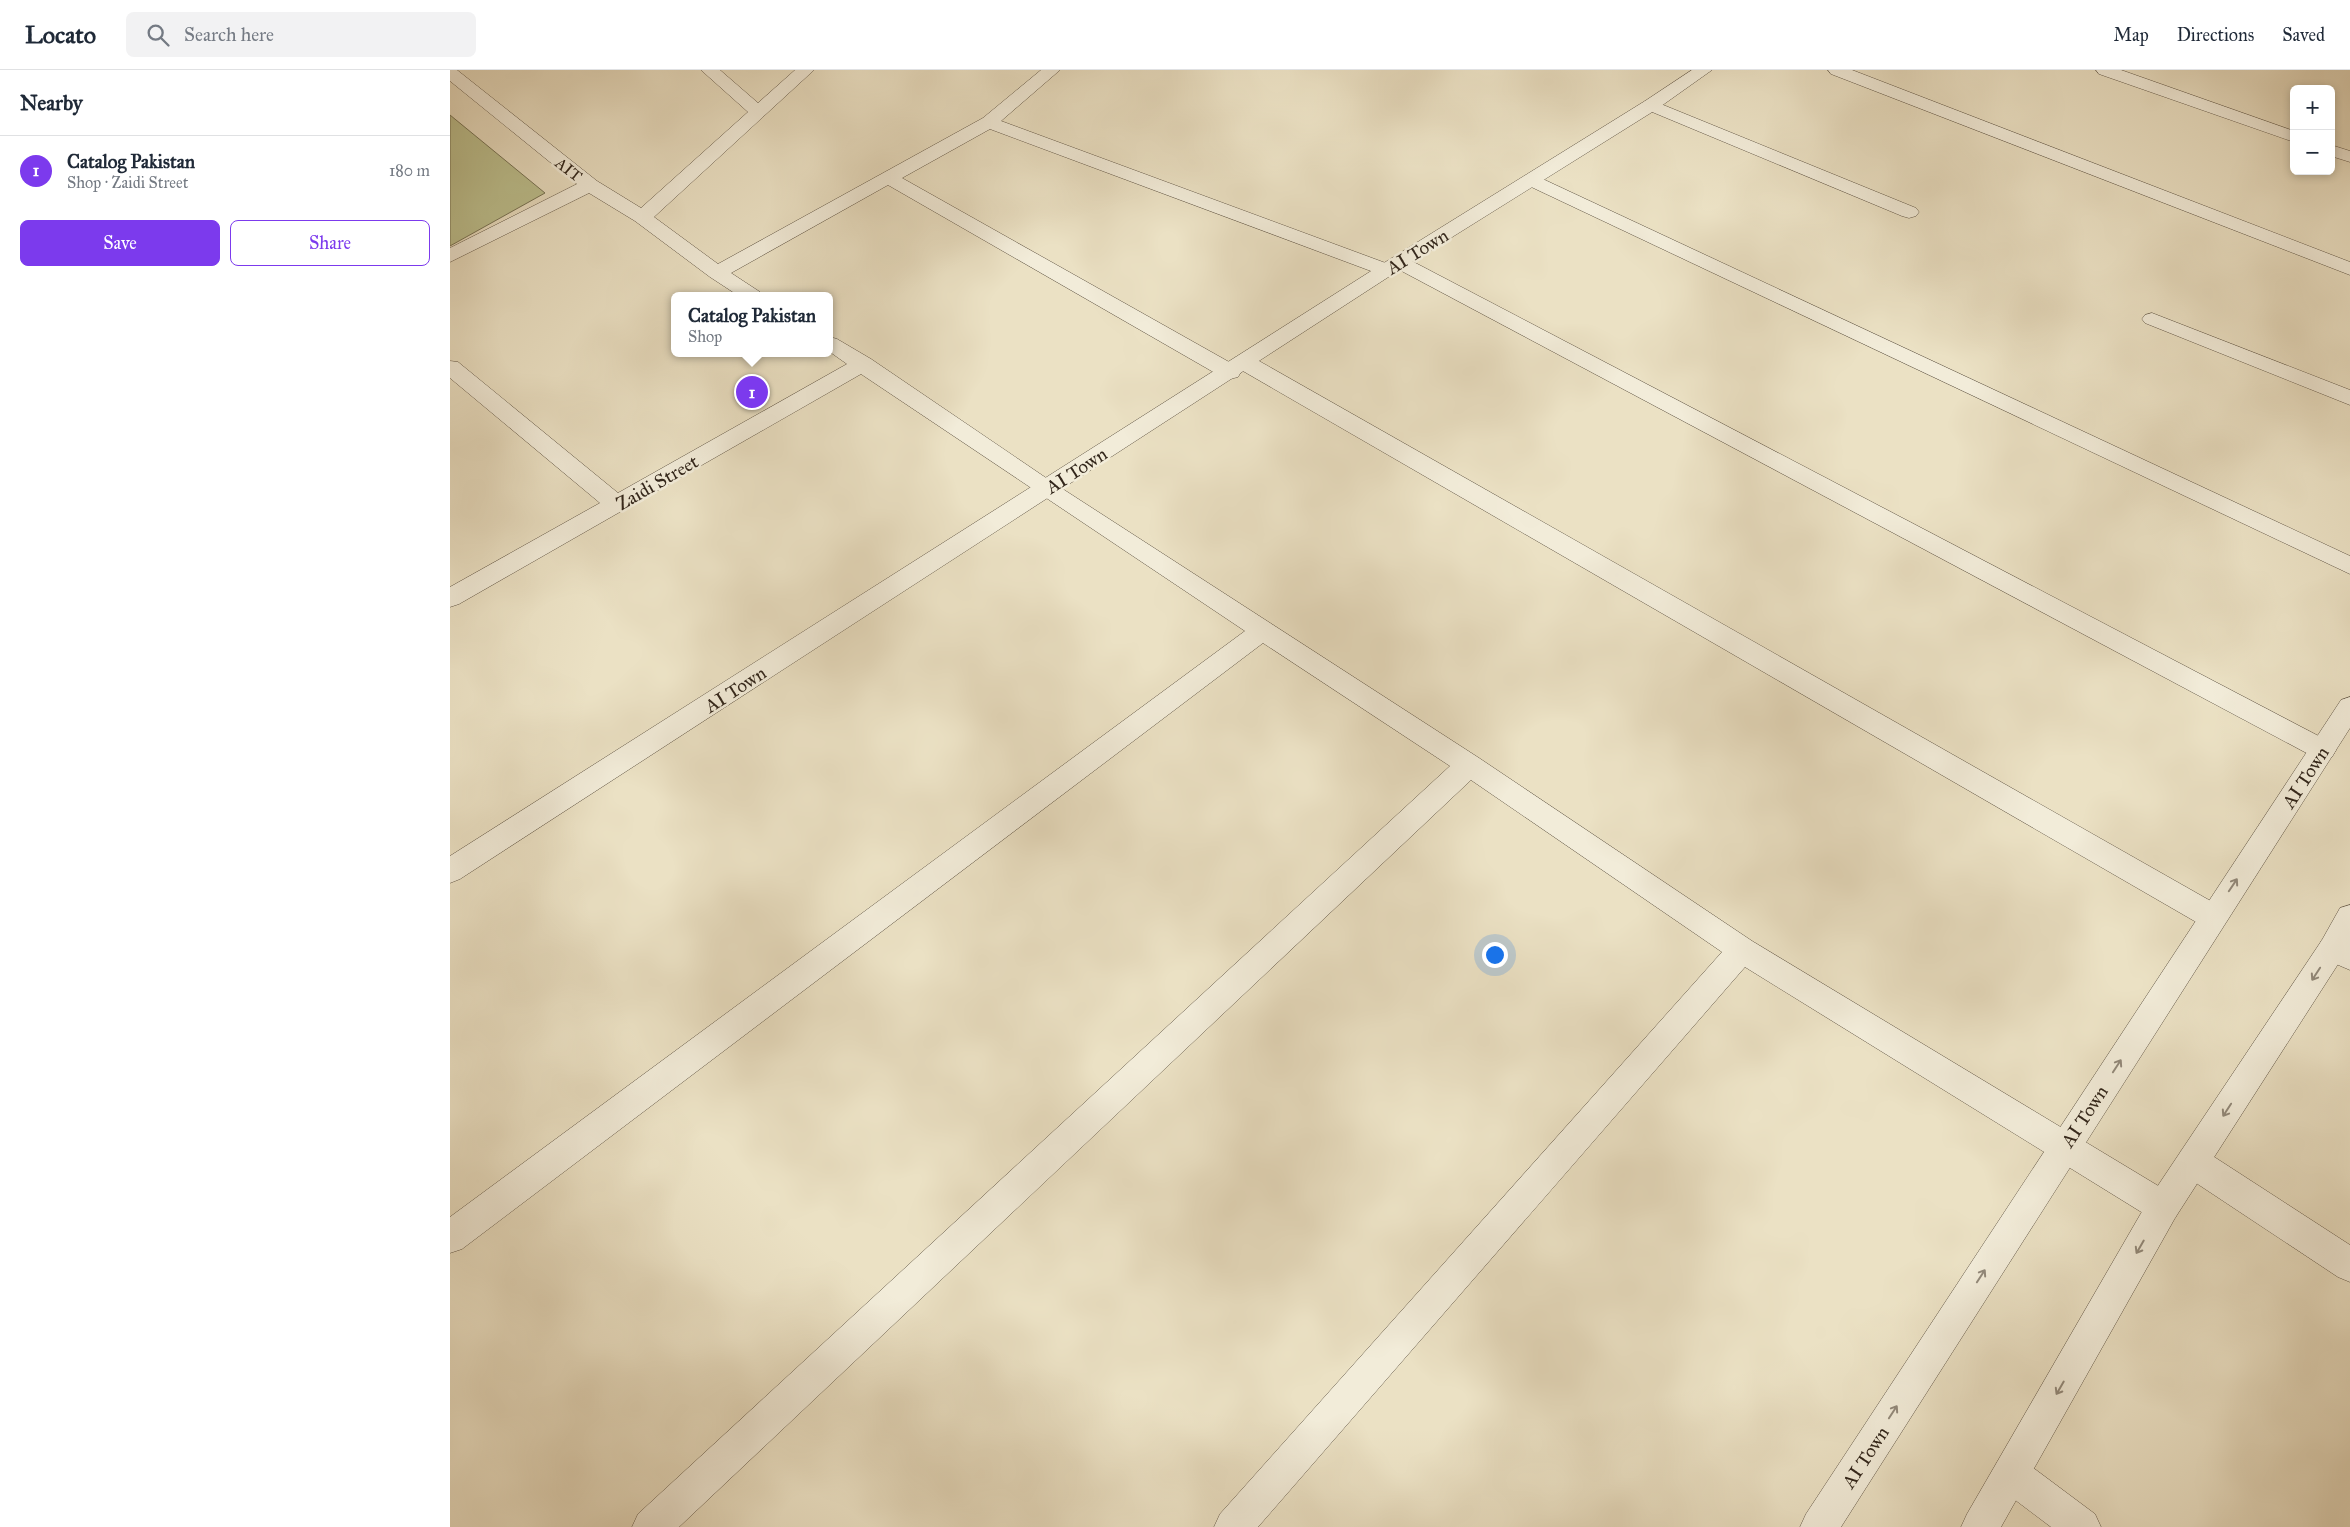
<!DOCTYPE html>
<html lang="en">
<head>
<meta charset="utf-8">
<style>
  body { margin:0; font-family:"IM FELL Great Primer",serif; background:#f2f2f3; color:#1f2937 }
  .controls { position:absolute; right:15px; top:15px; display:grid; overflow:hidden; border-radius:8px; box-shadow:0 2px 8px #0003 }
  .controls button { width:45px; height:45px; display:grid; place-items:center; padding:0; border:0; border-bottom:1px solid #e0e1e3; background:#fff; color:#1f2937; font:25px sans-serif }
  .you { position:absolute; left:1044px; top:884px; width:18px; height:18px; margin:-12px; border:4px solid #fff; border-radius:50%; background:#1a73e8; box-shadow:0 0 0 8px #1a73e833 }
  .badge { display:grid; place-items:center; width:32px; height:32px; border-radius:50%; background:#7c3aed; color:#fff; font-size:16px; font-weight:700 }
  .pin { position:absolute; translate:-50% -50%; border:2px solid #fff; box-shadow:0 1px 5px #0006 }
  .popup { position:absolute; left:221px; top:222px; width:162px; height:65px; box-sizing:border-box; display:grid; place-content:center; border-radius:8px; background:#fff; filter:drop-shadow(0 1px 4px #0005); font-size:16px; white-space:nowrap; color:#747a83 }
  .popup b { font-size:19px; color:#1f2937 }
  .popup::after { content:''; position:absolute; left:50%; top:100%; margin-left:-10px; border:10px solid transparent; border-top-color:#fff }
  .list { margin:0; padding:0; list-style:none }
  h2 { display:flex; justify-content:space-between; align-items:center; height:65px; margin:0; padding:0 20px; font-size:21px }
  h2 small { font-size:16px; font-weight:400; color:#747a83 }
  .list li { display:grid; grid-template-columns:32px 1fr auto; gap:15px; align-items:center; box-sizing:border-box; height:70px; padding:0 20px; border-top:1px solid #e0e1e3 }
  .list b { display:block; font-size:19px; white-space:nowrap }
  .list p { margin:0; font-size:16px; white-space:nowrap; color:#747a83 }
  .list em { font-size:16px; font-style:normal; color:#747a83 }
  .actions { display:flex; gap:10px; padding:15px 20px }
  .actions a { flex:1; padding:11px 0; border:1px solid #7c3aed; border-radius:8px; text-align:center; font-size:18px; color:#7c3aed }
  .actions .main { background:#7c3aed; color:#fff }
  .icon { flex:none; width:28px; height:28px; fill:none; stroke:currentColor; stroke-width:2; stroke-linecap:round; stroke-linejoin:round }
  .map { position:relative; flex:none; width:1900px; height:1457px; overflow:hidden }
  header { display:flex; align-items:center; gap:30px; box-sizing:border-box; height:70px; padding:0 25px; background:#fff; border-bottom:1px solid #e0e1e3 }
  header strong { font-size:24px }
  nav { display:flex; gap:28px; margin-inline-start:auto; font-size:18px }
  .search { width:350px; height:45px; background:#f2f2f3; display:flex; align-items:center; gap:12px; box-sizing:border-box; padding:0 18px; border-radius:8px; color:#747a83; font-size:19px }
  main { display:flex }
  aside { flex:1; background:#fff }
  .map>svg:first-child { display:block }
  .green { fill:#bdc190; stroke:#787456 }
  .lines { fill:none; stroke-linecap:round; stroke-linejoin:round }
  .minor-casing { stroke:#605545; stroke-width:1 }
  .tertiary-casing { stroke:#605545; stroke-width:1 }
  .minor { fill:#f2ecd9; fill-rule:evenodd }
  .tertiary { fill:#f2ecd9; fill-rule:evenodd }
  .oneway { stroke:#92897a }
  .labels { text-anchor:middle; stroke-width:5; stroke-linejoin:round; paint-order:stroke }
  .far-street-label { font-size:16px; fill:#32261b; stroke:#f2ecd9 }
  .street-label { font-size:19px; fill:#32261b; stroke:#f2ecd9 }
</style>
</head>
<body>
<header>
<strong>Locato</strong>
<div class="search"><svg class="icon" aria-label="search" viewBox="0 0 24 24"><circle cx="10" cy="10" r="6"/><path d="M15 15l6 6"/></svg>Search here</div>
<nav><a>Map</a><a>Directions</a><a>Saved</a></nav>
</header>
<main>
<aside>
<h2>Nearby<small></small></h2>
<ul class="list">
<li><span class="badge">1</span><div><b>Catalog Pakistan</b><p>Shop · Zaidi Street</p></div><em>180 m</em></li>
</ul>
<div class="actions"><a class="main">Save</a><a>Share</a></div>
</aside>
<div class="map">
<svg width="1900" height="1457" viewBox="0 0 1900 1457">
  <rect width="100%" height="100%" fill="#ebe1c4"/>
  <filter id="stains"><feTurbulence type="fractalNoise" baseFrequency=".004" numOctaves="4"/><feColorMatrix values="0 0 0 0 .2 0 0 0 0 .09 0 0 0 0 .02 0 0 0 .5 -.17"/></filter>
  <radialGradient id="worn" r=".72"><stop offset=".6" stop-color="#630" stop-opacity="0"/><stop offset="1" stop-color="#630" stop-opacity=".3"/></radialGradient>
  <polygon class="green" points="0,45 95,123 0,176"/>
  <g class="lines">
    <defs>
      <g id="minor">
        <polygon points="0,0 7,0 147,111 191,138 298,42 251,0 270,0 308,33 345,0 364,0 204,147 268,194 533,48 591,0 610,0 551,51 941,195 939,192 942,188 949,186 956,188 1882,673 1886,680 1882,687 1873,690 1864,687 944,197 946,200 943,204 936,206 929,204 540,59 452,108 788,297 791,302 788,307 780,309 772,307 438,115 281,203 310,222 313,226 289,226 260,207 185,151 139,123 0,192 0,178 127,114 0,11"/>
        <polygon points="1378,0 1402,0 1900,192 1900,205 1381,4"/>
        <polygon points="1646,0 1671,0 1844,61 1844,72 1649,4"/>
        <polygon points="1201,30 1466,138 1469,142 1466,146 1459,148 1452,146 1195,39 1192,35 1195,31"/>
        <polygon points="1881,75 1900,81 1900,92 1881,86"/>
        <polygon points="1082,104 1900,486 1900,504 1075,114 1073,110 1075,106"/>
        <polygon points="1702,243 1900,320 1900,335 1695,253 1692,249 1695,245"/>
        <polygon points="380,267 387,269 421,289 605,414 1029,688 1302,871 1725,1126 1730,1137 1725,1148 1713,1153 1701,1148 1295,897 808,1457 764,1457 770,1444 1272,882 1021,710 229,1457 182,1457 188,1444 1000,696 813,573 12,1179 0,1183 0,1147 795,561 411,304 9,534 0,537 0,517 150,433 0,308 0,291 8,292 168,423 397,294 380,282"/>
        <polygon points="794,286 802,287 1773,838 1778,847 1773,856 1763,859 1753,856 786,297 783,292 786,287"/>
        <polygon points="1882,866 1900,873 1900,900 1872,888 1867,879 1872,870"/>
        <polygon points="1743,1077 1755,1081 1900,1175 1900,1212 1888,1207 1731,1103 1727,1092 1731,1081"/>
        <polygon points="1561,1385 1574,1391 1645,1444 1651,1457 1601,1457 1548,1417 1542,1404 1548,1391"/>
      </g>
      <g id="tertiary">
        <polygon points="1242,0 1262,0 1207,39 943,204 10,809 0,813 0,786 929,196 1195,31"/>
        <polygon points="1900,627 1900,658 1391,1457 1350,1457 1356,1444 1891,630"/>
        <polygon points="1900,835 1900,874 1892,888 1725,1148 1551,1457 1511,1457 1517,1444 1701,1126 1872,870 1890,838"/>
      </g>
    </defs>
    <use href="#minor" class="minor-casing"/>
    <use href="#tertiary" class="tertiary-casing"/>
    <use href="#minor" class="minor"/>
    <use href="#tertiary" class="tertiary"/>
  </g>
  <defs><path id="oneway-shaft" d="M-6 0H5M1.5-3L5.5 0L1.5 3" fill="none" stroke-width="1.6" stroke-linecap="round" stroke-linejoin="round" transform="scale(1.25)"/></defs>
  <g class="oneway">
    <use href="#oneway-shaft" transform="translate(1783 815) rotate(-56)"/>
    <use href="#oneway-shaft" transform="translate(1866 904) rotate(123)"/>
    <use href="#oneway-shaft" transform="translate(1667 996) rotate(-57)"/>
    <use href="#oneway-shaft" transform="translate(1777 1040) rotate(123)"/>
    <use href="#oneway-shaft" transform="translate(1690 1177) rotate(120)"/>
    <use href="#oneway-shaft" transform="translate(1531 1206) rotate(-57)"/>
    <use href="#oneway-shaft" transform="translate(1610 1318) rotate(120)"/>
    <use href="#oneway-shaft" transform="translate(1443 1342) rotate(-57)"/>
  </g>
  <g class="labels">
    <g class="far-street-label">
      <text transform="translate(119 99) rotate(38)" y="6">AIT</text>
    </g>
    <g class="street-label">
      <text transform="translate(967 181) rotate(-32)" y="7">AI Town</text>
      <text transform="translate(626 400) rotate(-33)" y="7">AI Town</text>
      <text transform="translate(207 412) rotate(-30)" y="7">Zaidi Street</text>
      <text transform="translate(285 619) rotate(-33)" y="7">AI Town</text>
      <text transform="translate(1855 707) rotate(-57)" y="7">AI Town</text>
      <text transform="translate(1634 1046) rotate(-57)" y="7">AI Town</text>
      <text transform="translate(1415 1387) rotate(-57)" y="7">AI Town</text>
    </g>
  </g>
  <rect width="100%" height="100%" filter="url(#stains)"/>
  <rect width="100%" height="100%" fill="url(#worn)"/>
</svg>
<div class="controls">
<button>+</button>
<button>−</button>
</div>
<div class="you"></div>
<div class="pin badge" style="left:302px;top:322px">1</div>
<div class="popup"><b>Catalog Pakistan</b>Shop</div>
</div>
</main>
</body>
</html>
